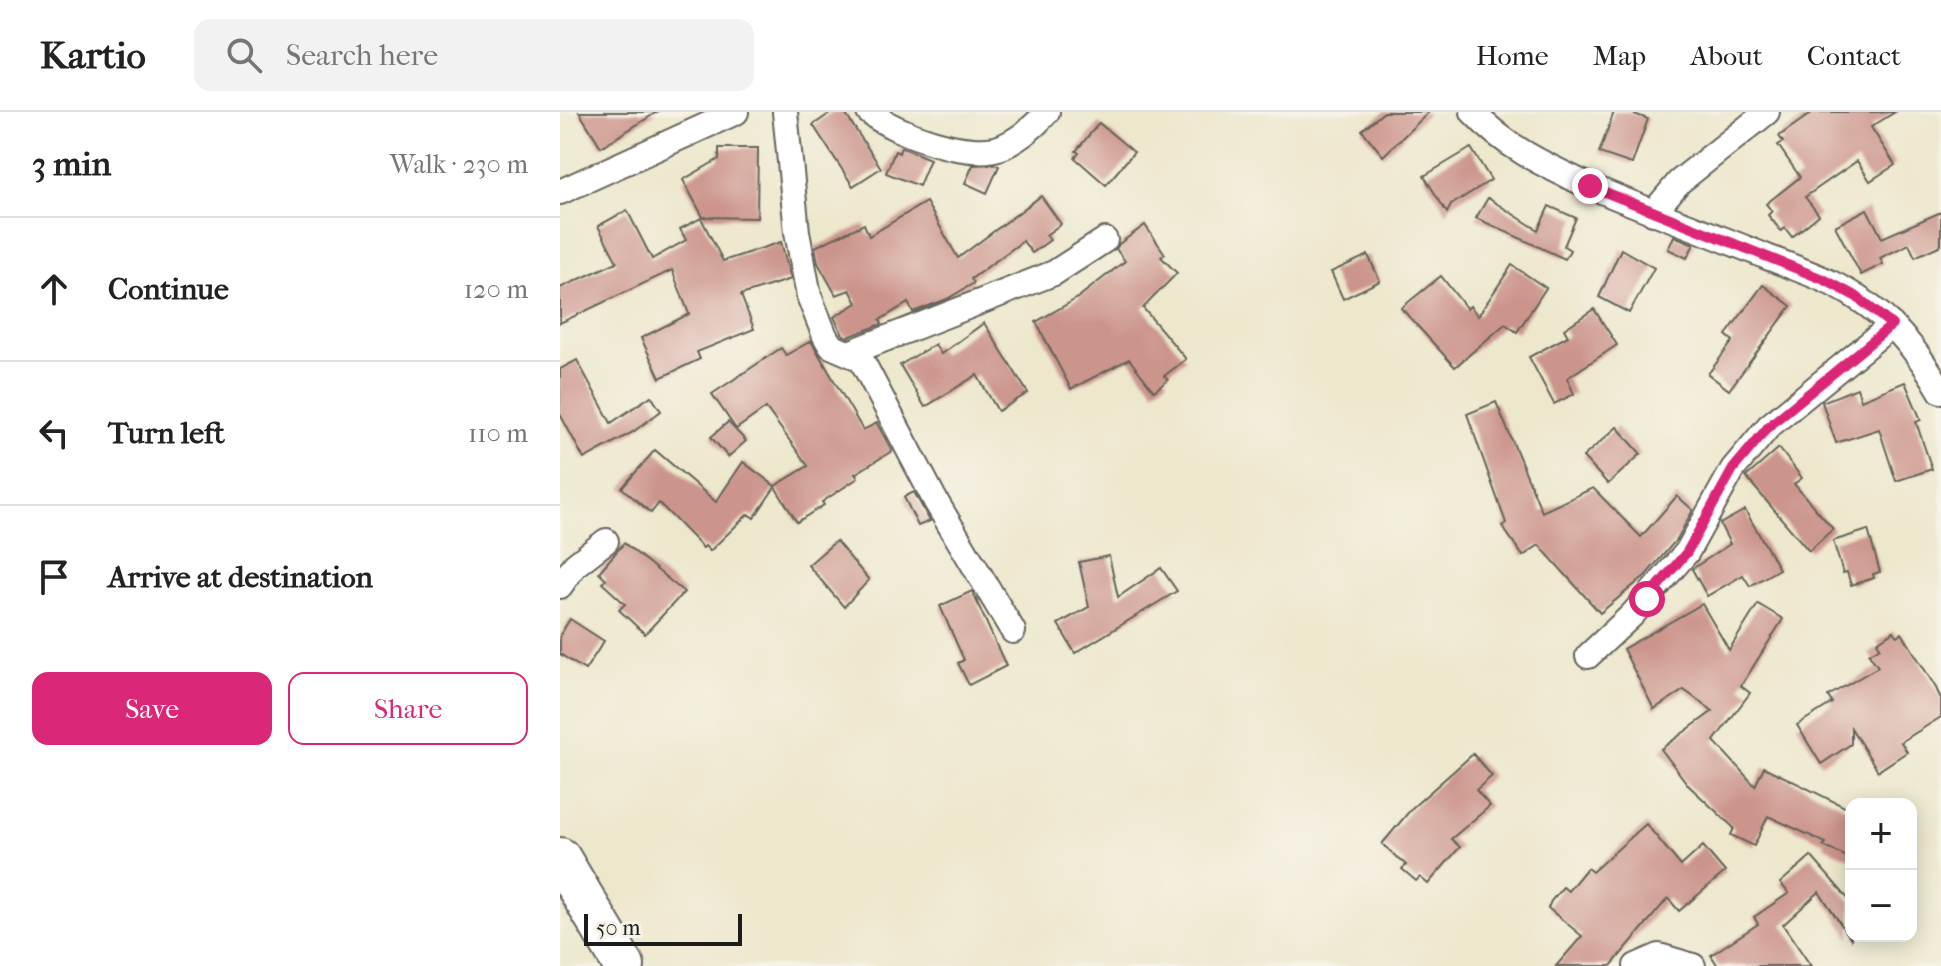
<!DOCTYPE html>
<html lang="en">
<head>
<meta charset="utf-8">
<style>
  body { margin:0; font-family:"IM FELL French Canon",serif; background:#f2f2f2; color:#222 }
  .controls { position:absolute; right:24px; bottom:24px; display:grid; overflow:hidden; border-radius:16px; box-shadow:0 4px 20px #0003 }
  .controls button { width:72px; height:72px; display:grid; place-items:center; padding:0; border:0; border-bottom:2px solid #e0e0e0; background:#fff; color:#222; font:40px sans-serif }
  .scale { position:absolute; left:24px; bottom:20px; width:158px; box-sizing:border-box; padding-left:8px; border:4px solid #1c1c1c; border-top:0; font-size:22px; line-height:28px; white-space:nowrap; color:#1c1c1c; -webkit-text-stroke:6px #f7f3e8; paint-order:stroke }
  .stop { position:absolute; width:24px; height:24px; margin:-18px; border:6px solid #db2777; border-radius:50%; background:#fff }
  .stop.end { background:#db2777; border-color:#fff; box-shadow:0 2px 8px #0008 }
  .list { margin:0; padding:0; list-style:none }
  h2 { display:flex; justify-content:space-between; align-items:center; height:104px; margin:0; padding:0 32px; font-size:34px }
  h2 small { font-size:26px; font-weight:400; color:#767676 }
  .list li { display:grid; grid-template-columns:52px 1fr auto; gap:24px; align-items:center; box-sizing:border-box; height:144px; padding:0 32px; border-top:2px solid #e0e0e0 }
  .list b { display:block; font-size:30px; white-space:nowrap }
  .list em { font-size:26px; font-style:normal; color:#767676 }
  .actions { display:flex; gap:16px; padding:24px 32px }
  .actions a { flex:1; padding:18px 0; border:2px solid #db2777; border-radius:16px; text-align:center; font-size:28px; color:#db2777 }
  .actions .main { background:#db2777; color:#fff }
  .icon { flex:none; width:44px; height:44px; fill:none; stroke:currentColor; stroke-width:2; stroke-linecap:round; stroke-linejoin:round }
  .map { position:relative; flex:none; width:1381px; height:854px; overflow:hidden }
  header { display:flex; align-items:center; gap:48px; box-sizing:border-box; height:112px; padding:0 40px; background:#fff; border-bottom:2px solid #e0e0e0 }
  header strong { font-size:38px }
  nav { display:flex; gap:44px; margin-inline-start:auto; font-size:28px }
  .search { width:560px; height:72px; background:#f2f2f2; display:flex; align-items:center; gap:20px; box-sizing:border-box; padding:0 28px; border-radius:16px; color:#767676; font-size:30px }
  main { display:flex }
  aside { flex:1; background:#fff }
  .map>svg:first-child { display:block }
  .building { fill:#cc958c }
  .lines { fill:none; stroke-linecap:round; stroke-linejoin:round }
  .street-casing { stroke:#65635a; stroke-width:28 }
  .primary-casing { stroke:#65635a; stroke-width:44 }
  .street { stroke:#fff; stroke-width:24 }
  .primary { stroke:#fff; stroke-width:40 }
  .route { stroke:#db2777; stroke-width:10 }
</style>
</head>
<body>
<header>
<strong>Kartio</strong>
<div class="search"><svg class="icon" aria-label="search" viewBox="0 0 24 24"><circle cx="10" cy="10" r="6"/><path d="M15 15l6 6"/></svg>Search here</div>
<nav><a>Home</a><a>Map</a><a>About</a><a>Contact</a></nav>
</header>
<main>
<aside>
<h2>3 min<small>Walk · 230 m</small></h2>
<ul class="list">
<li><svg class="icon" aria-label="ahead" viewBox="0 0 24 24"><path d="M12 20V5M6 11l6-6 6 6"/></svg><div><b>Continue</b></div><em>120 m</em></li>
<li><svg class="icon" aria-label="left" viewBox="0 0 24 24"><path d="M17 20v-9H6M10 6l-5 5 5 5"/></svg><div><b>Turn left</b></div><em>110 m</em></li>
<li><svg class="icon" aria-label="arrive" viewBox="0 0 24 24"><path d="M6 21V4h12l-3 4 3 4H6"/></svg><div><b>Arrive at destination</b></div></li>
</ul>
<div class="actions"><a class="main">Save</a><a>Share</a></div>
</aside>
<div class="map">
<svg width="1381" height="854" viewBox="0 0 1381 854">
  <rect width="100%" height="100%" fill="#f7f3e8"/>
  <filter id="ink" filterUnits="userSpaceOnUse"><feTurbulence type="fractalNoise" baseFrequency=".0125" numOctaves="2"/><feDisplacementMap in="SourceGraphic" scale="16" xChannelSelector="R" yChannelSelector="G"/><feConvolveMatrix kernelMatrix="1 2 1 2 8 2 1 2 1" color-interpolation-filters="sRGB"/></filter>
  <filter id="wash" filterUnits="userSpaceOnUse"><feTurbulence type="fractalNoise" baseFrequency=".006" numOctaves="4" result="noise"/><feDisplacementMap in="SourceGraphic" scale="32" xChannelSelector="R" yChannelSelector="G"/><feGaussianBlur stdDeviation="1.8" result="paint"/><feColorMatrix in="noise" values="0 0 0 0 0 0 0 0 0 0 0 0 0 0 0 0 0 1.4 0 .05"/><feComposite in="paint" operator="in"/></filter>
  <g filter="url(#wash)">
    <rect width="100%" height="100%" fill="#ede7cc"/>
    <g id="blocks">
      <g class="building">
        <polygon points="19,0 97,0 41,35"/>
        <polygon points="272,0 284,0 321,56 293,74 253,13"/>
        <polygon points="824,0 869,0 823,44 802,18"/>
        <polygon points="1054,0 1069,0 1088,7 1072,52 1039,41"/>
        <polygon points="1253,0 1335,0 1311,15 1335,53 1310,69 1297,49 1245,85 1259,103 1232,125 1225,116 1221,119 1208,103 1212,99 1206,92 1240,65 1218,33 1223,30 1219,24"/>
        <polygon points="539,11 574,40 546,73 515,46 519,41 516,39"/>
        <polygon points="341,35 370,47 359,74 326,61 335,39 339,41"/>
        <polygon points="159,36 198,36 197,106 143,105 123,68 159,47"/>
        <polygon points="911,36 931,68 891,93 887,101 864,64"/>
        <polygon points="434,52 439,54 427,81 405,71 413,53"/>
        <polygon points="481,84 501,112 486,123 490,128 472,141 463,129 411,167 414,171 387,187 353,200 348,191 320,208 322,212 288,225 283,223 274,205 297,191 290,178 276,183 258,151 255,135 304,112 309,124 366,90 398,146"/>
        <polygon points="928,86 978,118 989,94 1016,106 1004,134 1010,138 1005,147 916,106"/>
        <polygon points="1307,97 1322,126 1381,100 1381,133 1355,145 1349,132 1320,146 1323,152 1301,163 1275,114"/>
        <polygon points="67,98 92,147 126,128 120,117 141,106 163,149 221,130 231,167 181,183 194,217 137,240 140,247 100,266 81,226 129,202 112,158 0,211 0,176 57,150 38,114"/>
        <polygon points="585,113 605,142 601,145 617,161 583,196 626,247 604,264 608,268 594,279 569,247 511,277 476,210 516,187 565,149 556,137 559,132"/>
        <polygon points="1114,124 1134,132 1127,146 1108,137"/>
        <polygon points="1061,137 1094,156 1069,201 1039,185"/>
        <polygon points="808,143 820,169 783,187 771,160"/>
        <polygon points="952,153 986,176 957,220 945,212 895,255 841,196 881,164 907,197 910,194 918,204"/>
        <polygon points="1203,173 1231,194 1169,278 1148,262 1173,229 1166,223"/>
        <polygon points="1034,197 1057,233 1007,266 1014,282 994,292 969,245 1008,224 1004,217"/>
        <polygon points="424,211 468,281 438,299 417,263 365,295 340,253 375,232 381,242"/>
        <polygon points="251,229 303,318 317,311 332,339 295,362 298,366 262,390 264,393 237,410 215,375 194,406 188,402 150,439 145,434 143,436 99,391 91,401 62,376 95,338 156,390 183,350 215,374 248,354 206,296 176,317 152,282 221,236 226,243"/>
        <polygon points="17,248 51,311 91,284 101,299 73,320 24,347 0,302 0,257"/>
        <polygon points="1345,270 1361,308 1356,310 1372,357 1336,369 1319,317 1276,331 1262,290 1297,276 1301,288"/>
        <polygon points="936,290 982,400 1033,376 1081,425 1117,384 1133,398 1117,427 1086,463 1040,501 979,433 963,444 942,414 946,411 907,302"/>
        <polygon points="168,310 186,329 168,345 151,325"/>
        <polygon points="1057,315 1081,342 1048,372 1023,345"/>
        <polygon points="1219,336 1242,366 1234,372 1273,417 1249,439 1186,365"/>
        <polygon points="354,380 370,409 358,414 344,385"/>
        <polygon points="1185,398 1219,457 1190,474 1183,463 1147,484 1132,457 1170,432 1160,412"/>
        <polygon points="1308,418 1320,460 1313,462 1314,466 1291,473 1287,460 1283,461 1273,429"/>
        <polygon points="276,429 309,468 284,495 248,453"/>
        <polygon points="64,431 124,480 85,522 59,498 65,492 42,471 46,467 39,460"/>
        <polygon points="549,444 558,485 601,456 617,479 515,541 498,512 529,495 519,450"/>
        <polygon points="412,479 446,554 409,573 398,551 404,548 380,494"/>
        <polygon points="1142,492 1169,538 1198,492 1223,507 1181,574 1190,581 1154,629 1195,674 1204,655 1291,698 1291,747 1263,734 1266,731 1208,704 1194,734 1171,723 1174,716 1129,674 1101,637 1153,599 1124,578 1094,597 1063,537"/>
        <polygon points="10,507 44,529 25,558 0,542 0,523"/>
        <polygon points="1334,519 1337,524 1342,521 1376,576 1381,587 1381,605 1341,630 1347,640 1318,659 1291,616 1291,632 1261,652 1237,613 1272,591 1268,584 1318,555 1309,542 1320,535 1317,530"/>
        <polygon points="913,642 932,664 916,678 930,694 891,727 900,735 868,772 860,765 856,769 842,757 846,753 822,732 852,696"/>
        <polygon points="1086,712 1121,754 1143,734 1165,760 1119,799 1108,786 1051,854 996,854 1022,824 988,796 991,789 1003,775 1008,779 1027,756 1032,760"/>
        <polygon points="1251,744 1291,790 1291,827 1259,780 1223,813 1251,854 1158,854 1151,843 1198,812 1194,805 1229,781 1220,771"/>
      </g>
    </g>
  </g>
  <g filter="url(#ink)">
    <use href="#blocks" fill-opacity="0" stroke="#65635a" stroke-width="2"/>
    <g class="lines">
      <defs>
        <g id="street">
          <polyline points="225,0 237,120 249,184 265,224 271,234 301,247 375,388 453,519"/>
          <path d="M309,0C335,21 411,49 444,34C461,26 475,14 487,0"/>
          <path d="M913,0C944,34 984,53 1025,72C1085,98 1147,120 1207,145C1237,157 1269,167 1296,185C1333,208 1360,242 1381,279"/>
          <polyline points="0,80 176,0"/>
          <polyline points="1093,101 1119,70 1207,0"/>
          <polyline points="289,241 494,161 545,128"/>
          <polyline points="0,474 15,453 46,429"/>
          <polyline points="1028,544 1072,503 1127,440 1173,357 1209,314 1332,213"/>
          <polyline points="1076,854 1099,844 1133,854"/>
        </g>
        <polyline id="primary" points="0,746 64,854"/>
      </defs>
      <use href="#street" class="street-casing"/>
      <use href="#primary" class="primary-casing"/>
      <use href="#street" class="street"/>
      <use href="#primary" class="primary"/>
    </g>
  </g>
  <g class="lines" filter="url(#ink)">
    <polyline class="route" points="1030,74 1265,168 1297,185 1332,213 1209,314 1173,357 1127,440 1087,487"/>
  </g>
</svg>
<div class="controls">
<button>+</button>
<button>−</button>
</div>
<div class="scale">50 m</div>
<div class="stop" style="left:1087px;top:487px"></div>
<div class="stop end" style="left:1030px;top:74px"></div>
</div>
</main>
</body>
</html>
